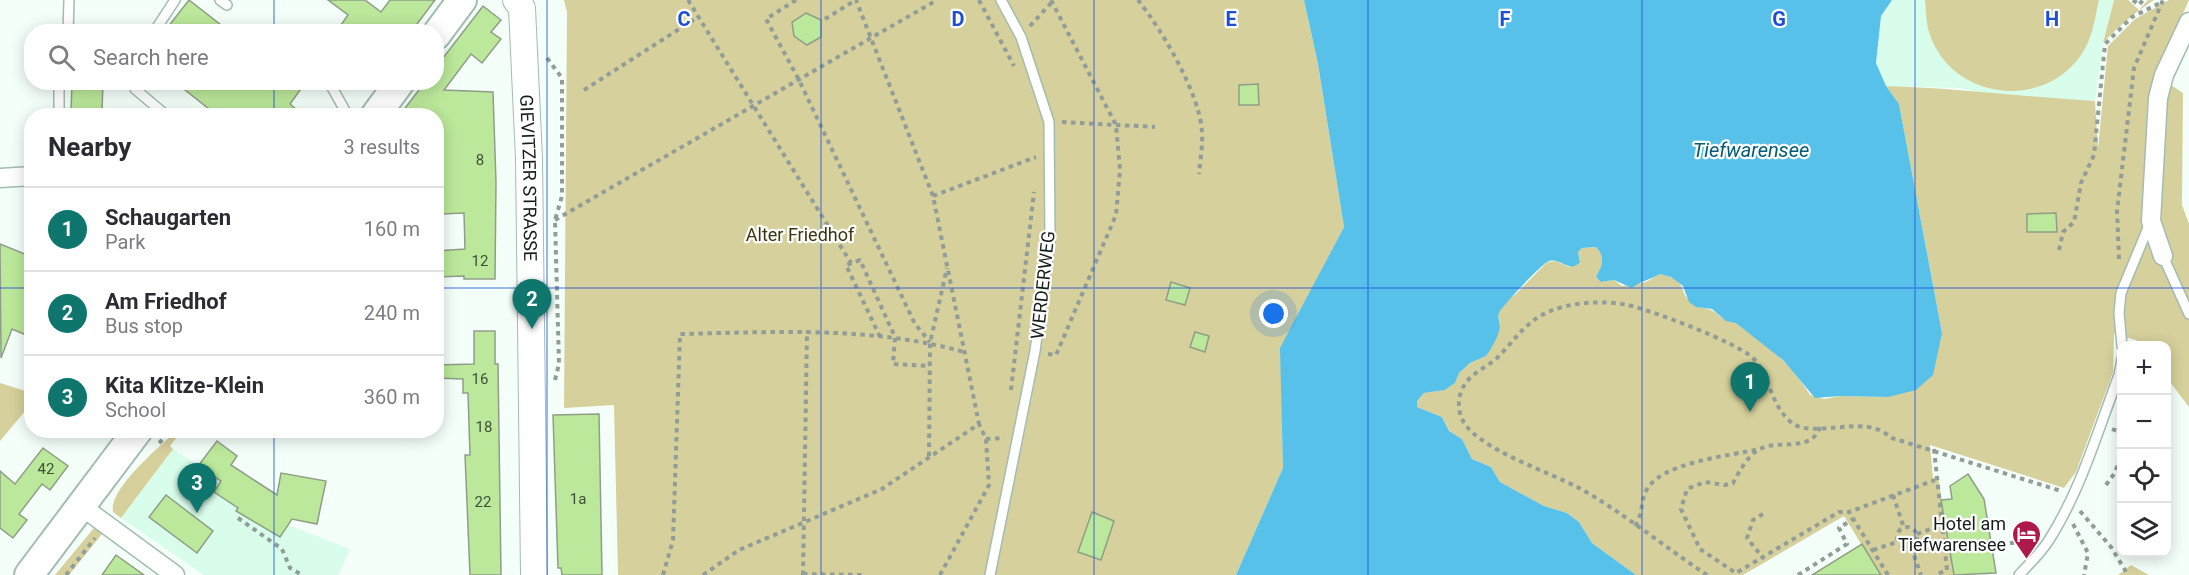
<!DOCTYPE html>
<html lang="en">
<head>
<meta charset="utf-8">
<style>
  body { margin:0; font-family:Roboto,sans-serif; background:#f2f2f3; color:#2b2b33 }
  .controls { position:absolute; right:18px; bottom:18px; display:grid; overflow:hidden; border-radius:12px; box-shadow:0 3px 15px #0003 }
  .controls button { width:54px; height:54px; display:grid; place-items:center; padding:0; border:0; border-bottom:2px solid #e1e1e2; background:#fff; color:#2b2b33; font:30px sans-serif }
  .you { position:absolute; left:1274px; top:314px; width:21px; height:21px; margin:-15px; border:4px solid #fff; border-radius:50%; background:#1a73e8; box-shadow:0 0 0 9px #1a73e833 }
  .badge { display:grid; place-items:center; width:39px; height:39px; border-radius:50%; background:#0f766e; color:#fff; font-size:20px; font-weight:700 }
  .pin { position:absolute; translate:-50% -50px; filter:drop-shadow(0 2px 3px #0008) }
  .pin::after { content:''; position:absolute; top:32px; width:21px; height:18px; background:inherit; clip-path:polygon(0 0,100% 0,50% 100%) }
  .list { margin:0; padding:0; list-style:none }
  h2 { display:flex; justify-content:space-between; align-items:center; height:78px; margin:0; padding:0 24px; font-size:26px }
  h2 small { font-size:20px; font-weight:400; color:#7c7c81 }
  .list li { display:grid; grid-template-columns:39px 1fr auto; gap:18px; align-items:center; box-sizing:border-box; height:84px; padding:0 24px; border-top:2px solid #e1e1e2 }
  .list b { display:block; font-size:22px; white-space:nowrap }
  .list p { margin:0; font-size:20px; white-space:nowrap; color:#7c7c81 }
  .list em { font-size:20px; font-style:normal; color:#7c7c81 }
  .icon { flex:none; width:33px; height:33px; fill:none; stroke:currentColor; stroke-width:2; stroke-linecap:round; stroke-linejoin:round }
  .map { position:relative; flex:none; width:2189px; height:575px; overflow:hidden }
  .search { position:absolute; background:#fff; box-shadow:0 3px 15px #0003; left:24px; top:24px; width:420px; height:66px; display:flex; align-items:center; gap:15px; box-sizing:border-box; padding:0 21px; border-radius:24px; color:#7c7c81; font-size:22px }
  .panel { position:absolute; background:#fff; box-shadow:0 3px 15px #0003; left:24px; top:108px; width:420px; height:330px; border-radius:24px }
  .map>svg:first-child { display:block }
  .built { fill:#d9fdeb }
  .green { fill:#d6d09c }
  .water { fill:#57c1e9 }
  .building { fill:#bbe89a; stroke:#909e88; stroke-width:1.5 }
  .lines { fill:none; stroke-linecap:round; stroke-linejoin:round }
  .lane-casing { stroke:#a2bdaf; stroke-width:12 }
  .street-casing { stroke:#a2bdaf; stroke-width:21 }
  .secondary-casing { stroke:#a2bdaf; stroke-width:28 }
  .primary-casing { stroke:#a2bdaf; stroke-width:32 }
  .path { stroke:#929d97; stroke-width:4; stroke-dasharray:4.5 4.5; stroke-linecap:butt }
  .lane { stroke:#fff; stroke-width:9 }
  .street { stroke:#fff; stroke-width:18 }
  .secondary { stroke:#fff; stroke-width:26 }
  .primary { stroke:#fff; stroke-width:28 }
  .grid { fill:none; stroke:#1d4ed8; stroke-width:1.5; stroke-opacity:0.55 }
  .labels { text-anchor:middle; stroke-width:4.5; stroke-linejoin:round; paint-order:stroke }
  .number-label { font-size:15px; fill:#3e5039 }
  .street-label { font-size:18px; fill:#141e19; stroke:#fff }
  .park-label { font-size:18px; fill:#39340c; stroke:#fff }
  .poi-label { font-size:18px; fill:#141e19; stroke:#fff; text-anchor:end }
  .water-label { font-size:20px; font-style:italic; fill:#005c77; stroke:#fff }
  .grid-label { font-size:20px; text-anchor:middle; font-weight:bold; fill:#1d4ed8; stroke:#fff; stroke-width:4.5; stroke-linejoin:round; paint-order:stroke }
</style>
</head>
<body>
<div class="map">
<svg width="2189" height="575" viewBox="0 0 2189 575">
  <rect width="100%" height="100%" fill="#f4fff9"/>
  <g class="built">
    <polygon points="1892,0 2114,0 2103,43 2095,101 1991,95 1959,88 1886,86 1876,63 1881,16"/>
    <polygon points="173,449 288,525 350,549 338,575 204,575 121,518"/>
  </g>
  <g class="green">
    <polygon points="1304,0 1318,64 1344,227 1281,348 1283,468 1236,575 618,575 614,405 564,408 567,12 564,0"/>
    <path d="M1925,0H2099C2096,13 2094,28 2089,40C2059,112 1952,106 1929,32C1926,22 1926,10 1925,0Z"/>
    <path d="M2114,0H2128L2139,10L2148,0H2154C2134,13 2119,26 2103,43Z"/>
    <path d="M2169,0H2189L2156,75L2183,93L2182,205L2189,224V407L2167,378L2166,346L2141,345L2136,340L2114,334L2113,372L2076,472L2064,488L1930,445L1933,478L1938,477L1954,575H1880L1844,516L1743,575H1636L1592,543L1579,522L1567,513L1544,506L1500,482L1491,467L1472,459L1462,439L1449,431L1442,417L1417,407V401L1424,393L1445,390L1455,383L1459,373L1470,363L1486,356L1500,326L1498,314L1505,301L1516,294L1547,262L1556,261L1569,267L1580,261L1578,252L1582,248L1596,247C1606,258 1602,265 1596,277L1601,282L1614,280L1622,286L1646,282L1660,274C1689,280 1677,291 1692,303C1698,309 1706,307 1713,311C1717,313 1720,317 1724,319C1728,322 1733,321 1737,323C1763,338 1795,370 1810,395L1824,399L1840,396L1888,397L1942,333L1899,104L1886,86C1956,88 2025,97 2095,101L2098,148L2108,46L2135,19Z"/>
    <polygon points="0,383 32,393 31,404 0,441"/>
    <path d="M176,431L180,433L170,446L173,449L121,518L113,512C109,488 160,447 176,431Z"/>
    <polygon points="94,528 102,534 69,575 55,575"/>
    <polygon points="2131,565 2149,575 2118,575"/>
  </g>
  <path class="water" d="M1304,0H1892L1881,16L1876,63L1886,86L1899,104L1942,333L1933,375L1916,390L1888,397L1840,396L1815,398L1783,360L1736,323L1726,321L1712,309L1696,307L1689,302L1683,286L1671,277L1660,274C1650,280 1640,281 1632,288L1614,280L1601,282L1596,277C1602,265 1606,258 1596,247L1582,248L1578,252L1580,262C1569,275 1560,255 1547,262C1540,266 1500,308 1499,313C1497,317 1500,322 1500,327C1498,337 1492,348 1486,356L1470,363L1459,373L1455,383L1445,390L1424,393L1417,401V407L1442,417L1449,431L1462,439L1472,459L1491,467L1500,482L1544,506L1567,513L1579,522L1592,543L1636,575H1236L1283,468L1280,348L1344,227L1318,64Z"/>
  <g class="building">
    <polygon points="189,0 230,32 164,32"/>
    <polygon points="328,0 365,0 381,12 390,0 435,0 411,32 336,32 348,15"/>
    <polygon points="483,6 501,20 491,32 501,39 482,63 471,54 444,90 493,92 496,182 495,279 464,279 464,276 436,277 436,251 465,249 464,213 442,214 442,201 436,201 436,116 399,116 425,82 436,82 436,67"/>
    <polygon points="806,13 821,20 821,37 807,45 794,36 792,22"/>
    <polygon points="72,82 103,82 102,112 71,112"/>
    <polygon points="175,82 306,82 290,104 304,116 218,116"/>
    <polygon points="1258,84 1259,105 1239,105 1239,85"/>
    <polygon points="2056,213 2057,232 2027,232 2027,214"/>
    <polygon points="0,244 32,257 32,322 26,335 12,329 1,358"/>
    <polygon points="1171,282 1190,288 1185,305 1166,300"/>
    <polygon points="474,331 495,331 495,364 498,364 501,575 470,575 465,455 470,455 468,393 463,393 463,379 436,378 436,365 474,364"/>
    <polygon points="1195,332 1209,336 1205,352 1190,347"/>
    <polygon points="599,414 602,575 562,575 561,568 558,568 553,415"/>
    <polygon points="217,441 237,456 231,465 277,495 281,473 326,481 317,524 292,519 280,537 236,511 238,508 214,492 221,481 198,466"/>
    <polygon points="43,448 68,466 50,490 42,484 19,514 27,520 13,538 0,528 0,471 15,484"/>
    <polygon points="1968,474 1984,499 1996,573 1954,575 1941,500 1952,499 1950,486"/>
    <polygon points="166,495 213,531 197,553 149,517"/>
    <polygon points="1092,512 1114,521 1101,560 1078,552"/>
    <polygon points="1862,544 1881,575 1812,575"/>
    <polygon points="116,555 144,575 102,575"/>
  </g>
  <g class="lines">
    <defs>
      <g id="lane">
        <polyline points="220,0 227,5"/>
        <polyline points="68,32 69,0"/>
        <polyline points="154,32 175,0"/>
        <polyline points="136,82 135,89 167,116"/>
        <polyline points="329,82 348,116"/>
        <polyline points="59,116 59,82"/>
        <polyline points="2163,256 2189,314"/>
        <polyline points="2122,346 2119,313 2121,293 2150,223"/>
        <polyline points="990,575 1035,351 1050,240 1049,122 1021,37 1001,0"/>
        <path d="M2019,575C2029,564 2041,553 2049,540C2081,490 2098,430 2119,375L2122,359"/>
      </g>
      <g id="street">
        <polyline points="0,178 32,176"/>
        <polyline points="2163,256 2151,221 2158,98 2164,75 2189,22"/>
        <polyline points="81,506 175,575"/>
      </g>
      <g id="secondary">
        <path id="s1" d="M516,0L522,8L529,159L534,575"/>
      </g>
      <g id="primary">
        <polyline points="436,35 462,0"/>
        <polyline points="375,116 400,82"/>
        <polyline points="29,575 138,430"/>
      </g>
    </defs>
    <use href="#lane" class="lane-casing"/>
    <use href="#street" class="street-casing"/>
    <use href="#secondary" class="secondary-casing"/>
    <use href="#primary" class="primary-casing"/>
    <g class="path">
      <polyline points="688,0 851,263"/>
      <polyline points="796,0 766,19 799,80 915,324 930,342"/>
      <polyline points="979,0 1014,66"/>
      <path d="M1138,0C1162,30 1200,94 1202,132C1203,146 1200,161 1199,174"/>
      <polyline points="2133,0 2139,5 2143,0"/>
      <polyline points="825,19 856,0"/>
      <polyline points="1030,26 1052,2"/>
      <polyline points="547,58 562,78 562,196 555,220 559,364 555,380"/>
      <polyline points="584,90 698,17"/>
      <polyline points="1062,122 1155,127"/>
      <polyline points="933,196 1036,157"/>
      <polyline points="555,220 937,0"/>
      <polyline points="2059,250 2063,232 2074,222 2081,183 2094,155 2105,44 2132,17 2160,3"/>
      <polyline points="2119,259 2117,211 2134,68 2163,0"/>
      <polyline points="880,337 846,265 860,260 895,337 893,364 930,366"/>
      <polyline points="1048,354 1056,355 1116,215 1120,170 1116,125 1051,0"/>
      <polyline points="1011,390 1034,192"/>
      <path d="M1820,427C1811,454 1777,438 1758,450C1747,457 1739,472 1733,483L1725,485L1705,482L1687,489L1681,509L1700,549L1736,573L1839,512H1849"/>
      <polyline points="2112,429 2122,433"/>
      <polyline points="986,439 1004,438"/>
      <polyline points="159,443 172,430"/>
      <polyline points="1934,449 1947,570 1935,575"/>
      <polyline points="929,456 930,343 947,268"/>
      <polyline points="2106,485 2114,474 2122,455"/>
      <polyline points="1893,495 1904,528"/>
      <polyline points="2080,511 2111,547 2128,575"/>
      <polyline points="1763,514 1753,520 1747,538 1764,559"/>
      <polyline points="238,518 282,549 290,568 302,575"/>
      <polyline points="2073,524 2088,553 2084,575"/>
      <path d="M1635,526C1644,512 1640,502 1646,491C1660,462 1730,456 1759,449"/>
      <circle cx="1907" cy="537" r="10"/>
      <polyline points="1917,534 1941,525"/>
      <polyline points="1992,545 2030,541"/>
      <polyline points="1911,547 1921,575"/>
      <polyline points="1873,550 1897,542"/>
      <polyline points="803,574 863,575"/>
      <polyline points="66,575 95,538"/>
      <path d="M663,575L673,540L680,334C775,332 872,326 964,352"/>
      <polyline points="703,575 739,550 882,489 979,424 933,196 856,0"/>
      <polyline points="803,575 807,331"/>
      <polyline points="940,575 989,485 986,439 979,424"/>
      <path d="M1707,575C1666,548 1621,511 1579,488C1547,471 1492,454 1468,428C1453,411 1457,386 1476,373C1484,367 1494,362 1501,354C1516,338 1527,321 1548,312C1571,302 1603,300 1628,305C1653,311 1736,342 1753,358C1771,376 1769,404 1792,423C1810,437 1852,420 1876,429C1882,430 1887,435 1892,438L2061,491"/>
      <polyline points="1798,575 1847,544 1839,528 1853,519"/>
      <polyline points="1888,575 1849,512 1935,480"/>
    </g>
    <use href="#lane" class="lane"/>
    <use href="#street" class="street"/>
    <use href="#secondary" class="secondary"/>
    <use href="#primary" class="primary"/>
  </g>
  <path class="grid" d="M274,0V32M547,0V575M821,0V575M1094,0V575M1368,0V575M1642,0V575M1915,0V575M274,82V116M0,288H32M436,288H2189M274,430V575"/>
  <defs>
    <symbol id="hotel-pin" viewBox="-11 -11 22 30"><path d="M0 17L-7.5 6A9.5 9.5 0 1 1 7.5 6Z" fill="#ac194a" stroke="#fff"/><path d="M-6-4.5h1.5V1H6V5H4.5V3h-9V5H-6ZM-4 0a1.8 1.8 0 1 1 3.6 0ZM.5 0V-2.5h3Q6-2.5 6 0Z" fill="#fff"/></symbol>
  </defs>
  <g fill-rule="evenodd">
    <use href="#hotel-pin" x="2010" y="518" width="33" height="45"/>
  </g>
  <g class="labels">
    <g class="number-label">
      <text x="480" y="165">8</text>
      <text x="480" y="266">12</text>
      <text x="480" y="384">16</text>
      <text x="484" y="432">18</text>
      <text x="46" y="474">42</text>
      <text x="578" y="504">1a</text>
      <text x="483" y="507">22</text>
    </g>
    <g class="street-label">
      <text dy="6" stroke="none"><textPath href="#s1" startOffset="180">GIEVITZER STRASSE</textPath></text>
      <text transform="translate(1043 285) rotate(-84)" y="6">WERDERWEG</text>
    </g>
    <g class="park-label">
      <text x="800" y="241">Alter Friedhof</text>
    </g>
    <g class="poi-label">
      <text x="2006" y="530">Hotel am<tspan x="2006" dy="21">Tiefwarensee</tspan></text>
    </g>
    <g class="water-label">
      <text x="1751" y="157">Tiefwarensee</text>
    </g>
  </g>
  <g class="grid-label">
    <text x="684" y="26">C</text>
    <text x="958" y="26">D</text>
    <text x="1231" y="26">E</text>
    <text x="1505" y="26">F</text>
    <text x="1779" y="26">G</text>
    <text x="2052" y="26">H</text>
  </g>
</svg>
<div class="controls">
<button>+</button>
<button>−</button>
<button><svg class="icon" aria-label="locate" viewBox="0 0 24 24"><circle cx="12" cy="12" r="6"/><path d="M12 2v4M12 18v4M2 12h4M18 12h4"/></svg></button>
<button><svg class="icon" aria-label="layers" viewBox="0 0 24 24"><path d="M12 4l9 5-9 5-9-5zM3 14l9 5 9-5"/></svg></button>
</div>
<div class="you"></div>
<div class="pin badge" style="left:1750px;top:412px">1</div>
<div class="pin badge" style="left:532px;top:329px">2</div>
<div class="pin badge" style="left:197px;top:513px">3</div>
<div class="search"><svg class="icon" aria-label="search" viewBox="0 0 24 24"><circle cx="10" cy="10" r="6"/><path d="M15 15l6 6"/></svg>Search here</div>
<section class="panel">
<h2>Nearby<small>3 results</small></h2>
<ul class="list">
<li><span class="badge">1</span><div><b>Schaugarten</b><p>Park</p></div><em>160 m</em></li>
<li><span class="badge">2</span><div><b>Am Friedhof</b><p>Bus stop</p></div><em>240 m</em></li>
<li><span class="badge">3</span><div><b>Kita Klitze-Klein</b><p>School</p></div><em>360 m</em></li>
</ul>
</section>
</div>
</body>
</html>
